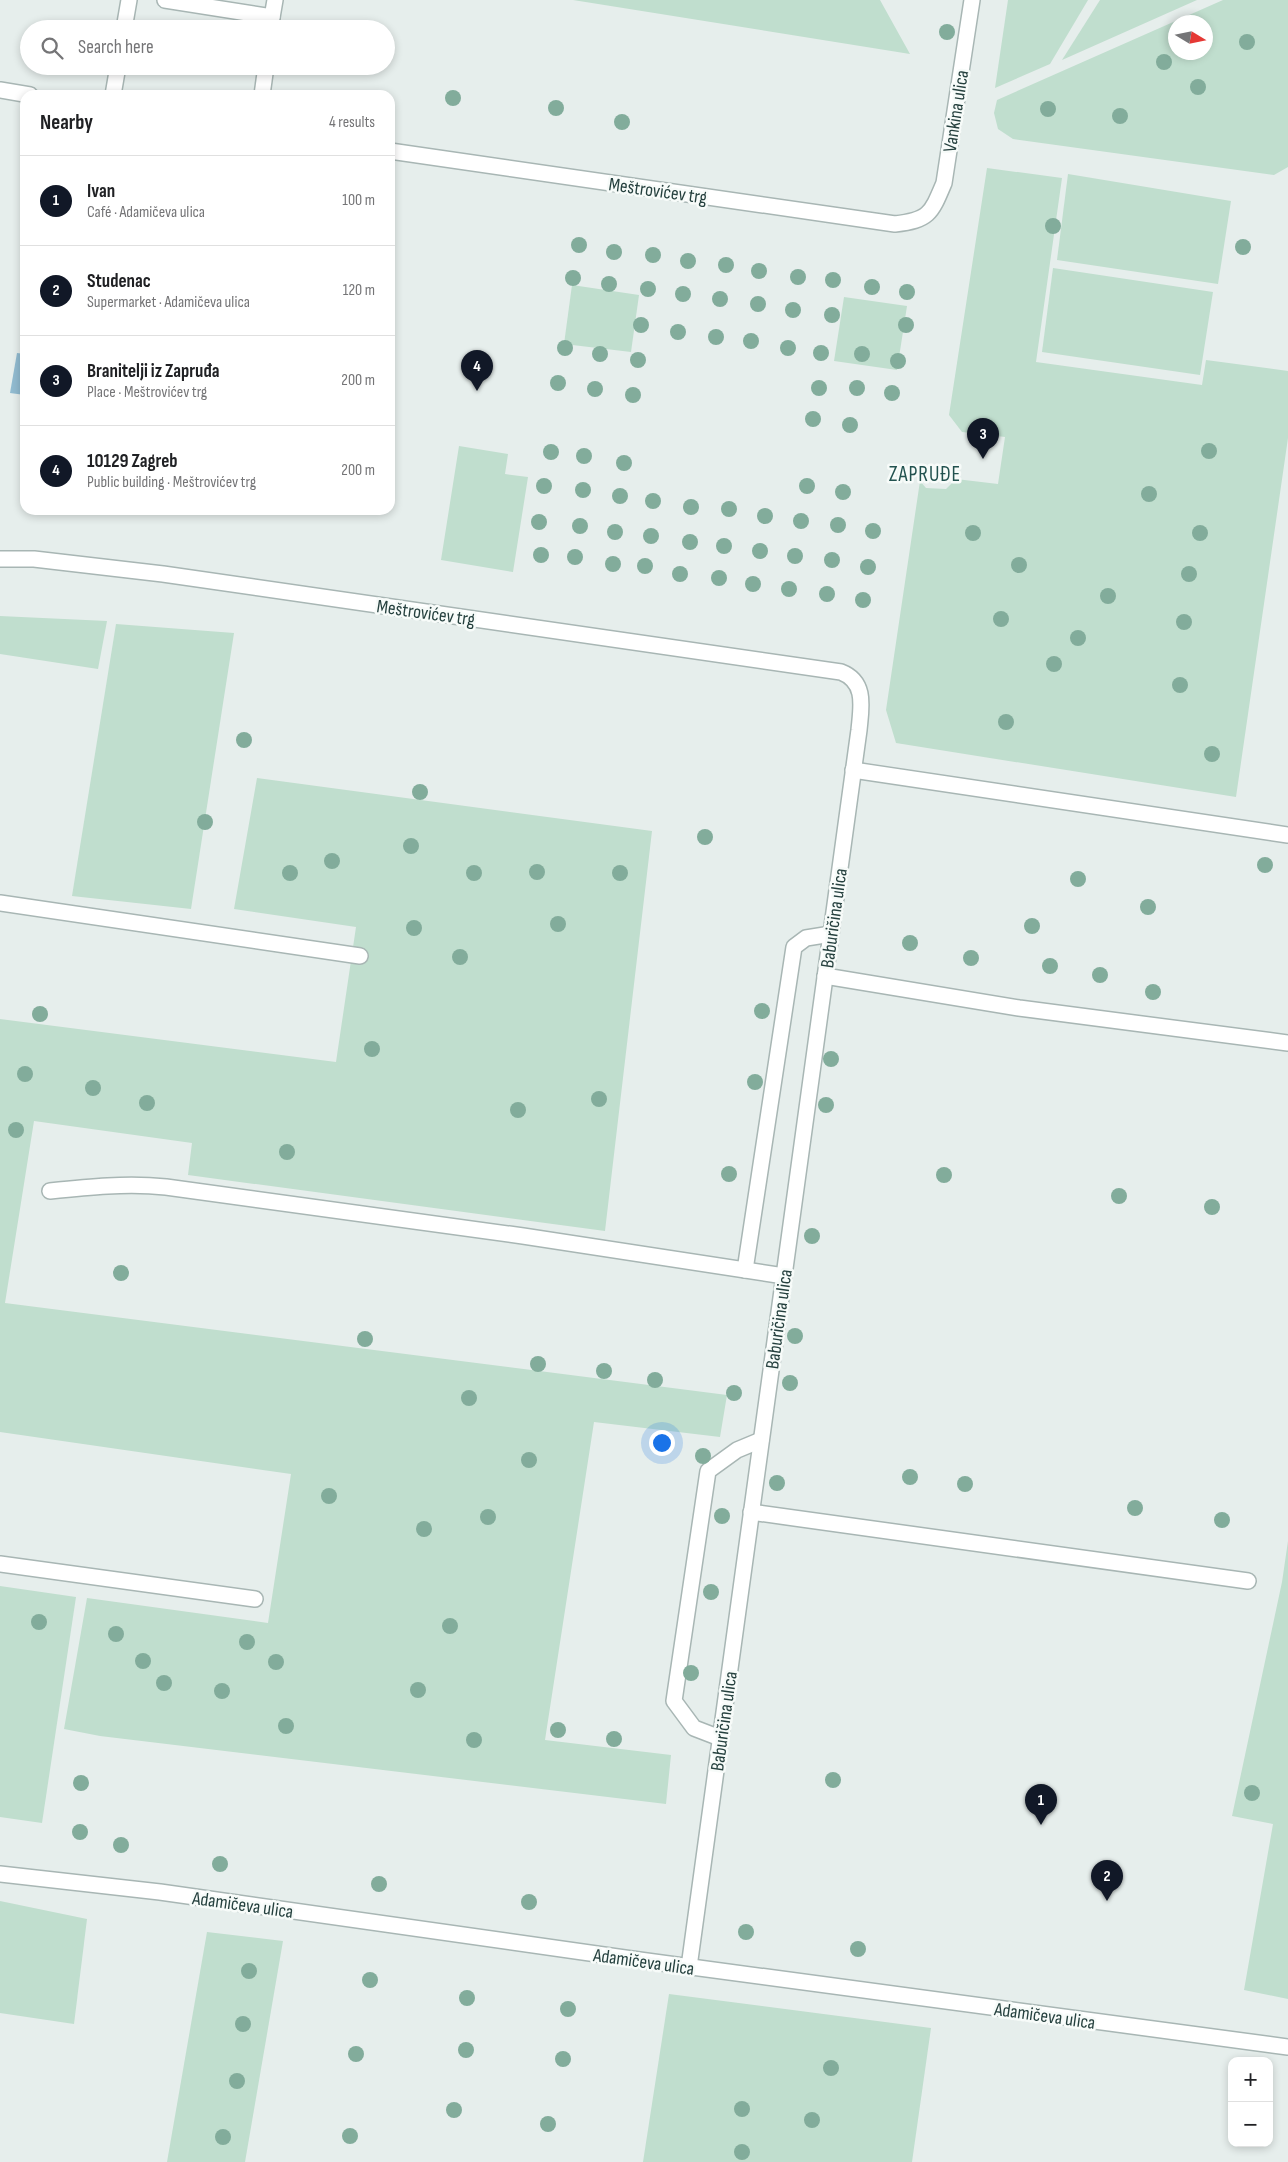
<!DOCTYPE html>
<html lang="en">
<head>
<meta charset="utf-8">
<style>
  body { margin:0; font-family:"Sofia Sans Condensed",sans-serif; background:#f2f2f2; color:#202124 }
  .controls { position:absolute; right:15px; bottom:15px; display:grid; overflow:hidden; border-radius:10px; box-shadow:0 2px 8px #0003 }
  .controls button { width:45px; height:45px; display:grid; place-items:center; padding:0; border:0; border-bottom:1px solid #e0e0e0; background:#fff; color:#202124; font:25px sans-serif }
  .compass { position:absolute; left:1168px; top:15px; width:45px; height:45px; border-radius:50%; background:#fff; box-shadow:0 2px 8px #0003; rotate:100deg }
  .you { position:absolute; left:661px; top:1442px; width:18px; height:18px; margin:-12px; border:4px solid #fff; border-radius:50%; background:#1a73e8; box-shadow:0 0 0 8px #1a73e833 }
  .badge { display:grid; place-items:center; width:32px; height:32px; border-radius:50%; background:#111827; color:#fff; font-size:16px; font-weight:700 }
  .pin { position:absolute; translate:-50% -41px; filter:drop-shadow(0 1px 2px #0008) }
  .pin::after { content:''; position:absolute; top:26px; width:18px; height:15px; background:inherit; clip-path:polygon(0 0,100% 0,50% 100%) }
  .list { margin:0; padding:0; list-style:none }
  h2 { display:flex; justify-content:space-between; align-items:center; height:65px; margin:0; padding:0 20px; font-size:21px }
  h2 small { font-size:16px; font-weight:400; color:#757577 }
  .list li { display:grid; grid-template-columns:32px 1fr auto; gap:15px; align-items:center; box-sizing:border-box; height:90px; padding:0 20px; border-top:1px solid #e0e0e0 }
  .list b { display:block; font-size:19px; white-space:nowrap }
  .list p { margin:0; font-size:16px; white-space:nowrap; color:#757577 }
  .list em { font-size:16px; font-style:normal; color:#757577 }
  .icon { flex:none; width:28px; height:28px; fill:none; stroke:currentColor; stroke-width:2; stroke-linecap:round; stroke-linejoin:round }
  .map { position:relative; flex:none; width:1288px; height:2162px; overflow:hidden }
  .search { position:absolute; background:#fff; box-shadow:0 2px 8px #0003; left:20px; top:20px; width:375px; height:55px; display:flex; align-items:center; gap:12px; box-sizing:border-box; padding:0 18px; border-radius:28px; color:#757577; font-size:19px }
  .panel { position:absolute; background:#fff; box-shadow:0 2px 8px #0003; left:20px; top:90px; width:375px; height:425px; border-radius:15px }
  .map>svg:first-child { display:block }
  .green { fill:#c0dece; fill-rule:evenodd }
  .water { fill:#91bbd0 }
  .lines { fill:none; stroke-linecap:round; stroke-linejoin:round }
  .lane-casing { stroke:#a8b6b4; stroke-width:18 }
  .street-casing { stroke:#a8b6b4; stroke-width:18 }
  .lane { stroke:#fff; stroke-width:15 }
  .street { stroke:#fff; stroke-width:15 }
  .tree { fill:#82ac9b }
  .labels { text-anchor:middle; stroke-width:5; stroke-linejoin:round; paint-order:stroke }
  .street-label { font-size:19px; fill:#25403e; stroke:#f7fbf9 }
  .quarter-label { font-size:21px; letter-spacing:1px; fill:#22524f; stroke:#f7fbf9 }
</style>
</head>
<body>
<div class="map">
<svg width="1288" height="2162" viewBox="0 0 1288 2162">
  <rect width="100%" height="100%" fill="#e6eeec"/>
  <g class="green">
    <polygon points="573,0 880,0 910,54"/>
    <polygon points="1008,0 1088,0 1050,64 995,88"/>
    <polygon points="1100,0 1197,0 1062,60"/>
    <path d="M1223,0H1288V167L1274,175L1013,139L998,129L994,113L997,100ZM1176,22H1206V52H1176Z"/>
    <polygon points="987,168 1062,178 1036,362 1202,385 1206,360 1288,371 1288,438 1236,797 896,743 886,710 920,481 926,488 946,489 956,479 998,484 1005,437 962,432 949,415"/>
    <polygon points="1068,174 1231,201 1218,284 1057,260"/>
    <polygon points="1053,268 1213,292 1200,375 1042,352"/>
    <polygon points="572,285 639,295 631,352 564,344"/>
    <polygon points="844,297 907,306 897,370 834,361"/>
    <polygon points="459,446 508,454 505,474 528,477 513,572 441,560"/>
    <polygon points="0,616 107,621 98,669 0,654"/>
    <polygon points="116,624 234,633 191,909 72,896"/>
    <polygon points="257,778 652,831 605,1231 188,1175 192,1143 34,1121 5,1303 727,1395 720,1437 594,1422 545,1740 671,1755 666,1804 100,1736 64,1729 87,1598 268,1623 291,1474 0,1432 0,1019 336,1062 356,927 234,909"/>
    <polygon points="1288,1541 1288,1999 1244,1990 1273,1824 1232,1816 1282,1582"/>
    <polygon points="0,1586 76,1597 42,1823 0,1817"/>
    <polygon points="0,1901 87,1919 74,2024 0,2013"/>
    <polygon points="207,1932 283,1941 245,2162 167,2162"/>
    <polygon points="669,1994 931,2028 912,2162 643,2162"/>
  </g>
  <polygon class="water" points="17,353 25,354 25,395 10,393"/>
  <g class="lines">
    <defs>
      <g id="lane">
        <polyline points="165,0 272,17"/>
        <polyline points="124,29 129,0"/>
        <polyline points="270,29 275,0"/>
        <polyline points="113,95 118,66"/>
        <polyline points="262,95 266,66"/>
        <polyline points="853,770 1288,835"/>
        <polyline points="0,903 360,956"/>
        <polyline points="825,976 1019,1008 1288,1043"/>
        <path d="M50,1191C88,1187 127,1183 166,1187L523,1236L784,1276"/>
        <polyline points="745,1270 794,947 806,938 831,934"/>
        <polyline points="751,1512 1248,1581"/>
        <polyline points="0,1564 255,1599"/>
        <polyline points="720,1738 694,1728 674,1701 708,1471 737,1450 761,1440"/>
      </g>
      <g id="street">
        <polyline points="0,90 30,95"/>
        <path d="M390,151L895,224C929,220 931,214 944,183L972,0"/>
        <path d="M0,559H34L163,574L841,672C867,682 861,708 859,730L689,1967"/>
        <polyline points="0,1874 160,1892 632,1959 1288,2047"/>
      </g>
    </defs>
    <use href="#lane" class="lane-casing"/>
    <use href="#street" class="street-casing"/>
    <use href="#lane" class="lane"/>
    <use href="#street" class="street"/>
  </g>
  <g class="tree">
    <circle cx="947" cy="32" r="8"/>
    <circle cx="1247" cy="42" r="8"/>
    <circle cx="1164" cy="62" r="8"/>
    <circle cx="1198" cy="87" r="8"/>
    <circle cx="453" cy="98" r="8"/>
    <circle cx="556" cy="108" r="8"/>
    <circle cx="1048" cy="109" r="8"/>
    <circle cx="1120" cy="116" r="8"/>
    <circle cx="622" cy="122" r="8"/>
    <circle cx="1053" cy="226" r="8"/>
    <circle cx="579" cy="245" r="8"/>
    <circle cx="1243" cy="247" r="8"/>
    <circle cx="614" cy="252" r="8"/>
    <circle cx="653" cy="255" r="8"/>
    <circle cx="688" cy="261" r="8"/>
    <circle cx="726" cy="265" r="8"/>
    <circle cx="759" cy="271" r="8"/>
    <circle cx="798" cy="277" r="8"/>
    <circle cx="573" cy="278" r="8"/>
    <circle cx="833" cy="280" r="8"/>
    <circle cx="609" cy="284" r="8"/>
    <circle cx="872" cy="287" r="8"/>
    <circle cx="648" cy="289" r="8"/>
    <circle cx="907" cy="292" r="8"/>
    <circle cx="683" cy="294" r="8"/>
    <circle cx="720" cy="299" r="8"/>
    <circle cx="758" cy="304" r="8"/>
    <circle cx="793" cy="310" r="8"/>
    <circle cx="832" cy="315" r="8"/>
    <circle cx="641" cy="325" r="8"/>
    <circle cx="906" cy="325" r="8"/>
    <circle cx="678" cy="332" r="8"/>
    <circle cx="716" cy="337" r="8"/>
    <circle cx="751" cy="341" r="8"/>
    <circle cx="565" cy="348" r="8"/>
    <circle cx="788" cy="348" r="8"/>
    <circle cx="821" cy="353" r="8"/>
    <circle cx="600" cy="354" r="8"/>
    <circle cx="862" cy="354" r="8"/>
    <circle cx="638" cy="360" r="8"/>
    <circle cx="898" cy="361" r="8"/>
    <circle cx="558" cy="383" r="8"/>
    <circle cx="819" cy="388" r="8"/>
    <circle cx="857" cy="388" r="8"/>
    <circle cx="595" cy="389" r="8"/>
    <circle cx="892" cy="393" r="8"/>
    <circle cx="633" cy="395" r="8"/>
    <circle cx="813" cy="419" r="8"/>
    <circle cx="850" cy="425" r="8"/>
    <circle cx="1209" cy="451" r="8"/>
    <circle cx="551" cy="452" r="8"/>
    <circle cx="584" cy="456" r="8"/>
    <circle cx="624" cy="463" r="8"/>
    <circle cx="544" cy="486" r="8"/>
    <circle cx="807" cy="486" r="8"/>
    <circle cx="583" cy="490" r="8"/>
    <circle cx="843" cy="492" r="8"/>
    <circle cx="1149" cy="494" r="8"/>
    <circle cx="620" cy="496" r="8"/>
    <circle cx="653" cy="501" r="8"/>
    <circle cx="691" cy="507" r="8"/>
    <circle cx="729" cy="509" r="8"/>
    <circle cx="765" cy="516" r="8"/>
    <circle cx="801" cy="521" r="8"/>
    <circle cx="539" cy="522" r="8"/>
    <circle cx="838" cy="525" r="8"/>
    <circle cx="580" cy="526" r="8"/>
    <circle cx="873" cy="531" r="8"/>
    <circle cx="615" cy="532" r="8"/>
    <circle cx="973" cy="533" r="8"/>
    <circle cx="1200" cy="533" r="8"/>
    <circle cx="651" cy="536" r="8"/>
    <circle cx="690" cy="542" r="8"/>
    <circle cx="724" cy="546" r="8"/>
    <circle cx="760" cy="551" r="8"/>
    <circle cx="541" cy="555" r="8"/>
    <circle cx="795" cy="556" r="8"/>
    <circle cx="575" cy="557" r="8"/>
    <circle cx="832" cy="560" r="8"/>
    <circle cx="613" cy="564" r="8"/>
    <circle cx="1019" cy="565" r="8"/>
    <circle cx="645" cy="566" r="8"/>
    <circle cx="868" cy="567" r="8"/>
    <circle cx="680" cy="574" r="8"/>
    <circle cx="1189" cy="574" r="8"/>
    <circle cx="719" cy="578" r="8"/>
    <circle cx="753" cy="584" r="8"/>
    <circle cx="789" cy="589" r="8"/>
    <circle cx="827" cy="594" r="8"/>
    <circle cx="1108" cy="596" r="8"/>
    <circle cx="863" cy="600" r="8"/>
    <circle cx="1001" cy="619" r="8"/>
    <circle cx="1184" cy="622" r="8"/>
    <circle cx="1078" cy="638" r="8"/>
    <circle cx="1054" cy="664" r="8"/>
    <circle cx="1180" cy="685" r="8"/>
    <circle cx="1006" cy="722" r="8"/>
    <circle cx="244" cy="740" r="8"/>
    <circle cx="1212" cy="754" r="8"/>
    <circle cx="420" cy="792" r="8"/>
    <circle cx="205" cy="822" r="8"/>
    <circle cx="705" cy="837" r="8"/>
    <circle cx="411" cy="846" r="8"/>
    <circle cx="332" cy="861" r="8"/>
    <circle cx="1265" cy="865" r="8"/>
    <circle cx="537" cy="872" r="8"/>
    <circle cx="290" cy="873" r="8"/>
    <circle cx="474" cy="873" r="8"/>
    <circle cx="620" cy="873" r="8"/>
    <circle cx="1078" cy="879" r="8"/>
    <circle cx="1148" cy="907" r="8"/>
    <circle cx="558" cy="924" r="8"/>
    <circle cx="1032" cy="926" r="8"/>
    <circle cx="414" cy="928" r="8"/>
    <circle cx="910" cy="943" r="8"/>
    <circle cx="460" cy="957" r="8"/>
    <circle cx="971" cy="958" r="8"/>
    <circle cx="1050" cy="966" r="8"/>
    <circle cx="1100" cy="975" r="8"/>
    <circle cx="1153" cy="992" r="8"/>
    <circle cx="762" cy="1011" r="8"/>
    <circle cx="40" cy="1014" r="8"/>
    <circle cx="372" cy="1049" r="8"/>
    <circle cx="831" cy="1059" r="8"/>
    <circle cx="25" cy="1074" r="8"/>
    <circle cx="755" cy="1082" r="8"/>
    <circle cx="93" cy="1088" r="8"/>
    <circle cx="599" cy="1099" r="8"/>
    <circle cx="147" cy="1103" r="8"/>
    <circle cx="826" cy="1105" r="8"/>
    <circle cx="518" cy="1110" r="8"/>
    <circle cx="16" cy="1130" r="8"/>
    <circle cx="287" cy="1152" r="8"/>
    <circle cx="729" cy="1174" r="8"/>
    <circle cx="944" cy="1175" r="8"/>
    <circle cx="1119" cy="1196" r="8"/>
    <circle cx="1212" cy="1207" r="8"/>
    <circle cx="812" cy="1236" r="8"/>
    <circle cx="121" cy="1273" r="8"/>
    <circle cx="795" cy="1336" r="8"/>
    <circle cx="365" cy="1339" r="8"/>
    <circle cx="538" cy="1364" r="8"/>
    <circle cx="604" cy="1371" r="8"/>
    <circle cx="655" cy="1380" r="8"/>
    <circle cx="790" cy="1383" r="8"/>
    <circle cx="734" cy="1393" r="8"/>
    <circle cx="469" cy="1398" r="8"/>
    <circle cx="703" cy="1456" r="8"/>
    <circle cx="529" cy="1460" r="8"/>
    <circle cx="910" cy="1477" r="8"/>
    <circle cx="777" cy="1483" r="8"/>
    <circle cx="965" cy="1484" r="8"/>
    <circle cx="329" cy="1496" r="8"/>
    <circle cx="1135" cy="1508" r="8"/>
    <circle cx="722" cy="1516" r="8"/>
    <circle cx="488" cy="1517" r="8"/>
    <circle cx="1222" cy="1520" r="8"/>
    <circle cx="424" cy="1529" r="8"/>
    <circle cx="711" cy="1592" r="8"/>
    <circle cx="39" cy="1622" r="8"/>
    <circle cx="450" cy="1626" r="8"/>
    <circle cx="116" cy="1634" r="8"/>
    <circle cx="247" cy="1642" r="8"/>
    <circle cx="143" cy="1661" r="8"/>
    <circle cx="276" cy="1662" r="8"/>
    <circle cx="691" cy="1673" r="8"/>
    <circle cx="164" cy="1683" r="8"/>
    <circle cx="418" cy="1690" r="8"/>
    <circle cx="222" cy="1691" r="8"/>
    <circle cx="286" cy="1726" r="8"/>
    <circle cx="558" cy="1730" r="8"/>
    <circle cx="614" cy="1739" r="8"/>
    <circle cx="474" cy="1740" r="8"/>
    <circle cx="833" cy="1780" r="8"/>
    <circle cx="81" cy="1783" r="8"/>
    <circle cx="1252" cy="1793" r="8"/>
    <circle cx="80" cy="1832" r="8"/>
    <circle cx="121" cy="1845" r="8"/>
    <circle cx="220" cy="1864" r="8"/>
    <circle cx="379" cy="1884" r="8"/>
    <circle cx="529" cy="1902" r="8"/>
    <circle cx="746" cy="1932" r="8"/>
    <circle cx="858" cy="1949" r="8"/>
    <circle cx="249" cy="1971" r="8"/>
    <circle cx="370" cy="1980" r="8"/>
    <circle cx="467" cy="1998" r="8"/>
    <circle cx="568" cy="2009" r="8"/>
    <circle cx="243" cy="2024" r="8"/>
    <circle cx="466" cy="2050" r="8"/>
    <circle cx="356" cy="2054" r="8"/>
    <circle cx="563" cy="2059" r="8"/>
    <circle cx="831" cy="2068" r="8"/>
    <circle cx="237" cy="2081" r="8"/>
    <circle cx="742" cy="2109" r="8"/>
    <circle cx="454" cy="2110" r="8"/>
    <circle cx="812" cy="2120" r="8"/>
    <circle cx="548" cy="2124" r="8"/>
    <circle cx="350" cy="2136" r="8"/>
    <circle cx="223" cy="2137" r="8"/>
    <circle cx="742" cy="2152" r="8"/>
  </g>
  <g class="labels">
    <g class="street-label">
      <text transform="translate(955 111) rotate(-81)" y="7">Vankina ulica</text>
      <text transform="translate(658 190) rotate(8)" y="7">Meštrovićev trg</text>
      <text transform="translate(426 612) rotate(8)" y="7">Meštrovićev trg</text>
      <text transform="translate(833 918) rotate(-82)" y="7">Baburičina ulica</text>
      <text transform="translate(778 1319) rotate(-82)" y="7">Baburičina ulica</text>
      <text transform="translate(723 1721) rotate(-82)" y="7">Baburičina ulica</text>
      <text transform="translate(243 1904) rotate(8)" y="7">Adamičeva ulica</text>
      <text transform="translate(644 1961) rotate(8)" y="7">Adamičeva ulica</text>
      <text transform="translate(1045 2015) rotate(8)" y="7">Adamičeva ulica</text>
    </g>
    <g class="quarter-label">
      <text x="925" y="481">ZAPRUĐE</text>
    </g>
  </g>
</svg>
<div class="controls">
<button>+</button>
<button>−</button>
</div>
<svg class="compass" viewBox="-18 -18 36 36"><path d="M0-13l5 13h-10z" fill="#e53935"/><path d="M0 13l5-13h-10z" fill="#757577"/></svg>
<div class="you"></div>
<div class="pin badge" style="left:1041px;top:1825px">1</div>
<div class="pin badge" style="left:1107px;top:1901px">2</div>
<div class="pin badge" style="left:983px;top:459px">3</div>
<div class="pin badge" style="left:477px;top:391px">4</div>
<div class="search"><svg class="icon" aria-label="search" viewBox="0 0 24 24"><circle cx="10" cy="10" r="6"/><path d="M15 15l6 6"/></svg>Search here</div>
<section class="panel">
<h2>Nearby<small>4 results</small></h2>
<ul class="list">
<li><span class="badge">1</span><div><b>Ivan</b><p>Café · Adamičeva ulica</p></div><em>100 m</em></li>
<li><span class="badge">2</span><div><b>Studenac</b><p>Supermarket · Adamičeva ulica</p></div><em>120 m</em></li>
<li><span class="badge">3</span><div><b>Branitelji iz Zapruđa</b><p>Place · Meštrovićev trg</p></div><em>200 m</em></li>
<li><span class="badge">4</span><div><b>10129 Zagreb</b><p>Public building · Meštrovićev trg</p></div><em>200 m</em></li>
</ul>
</section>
</div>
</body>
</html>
